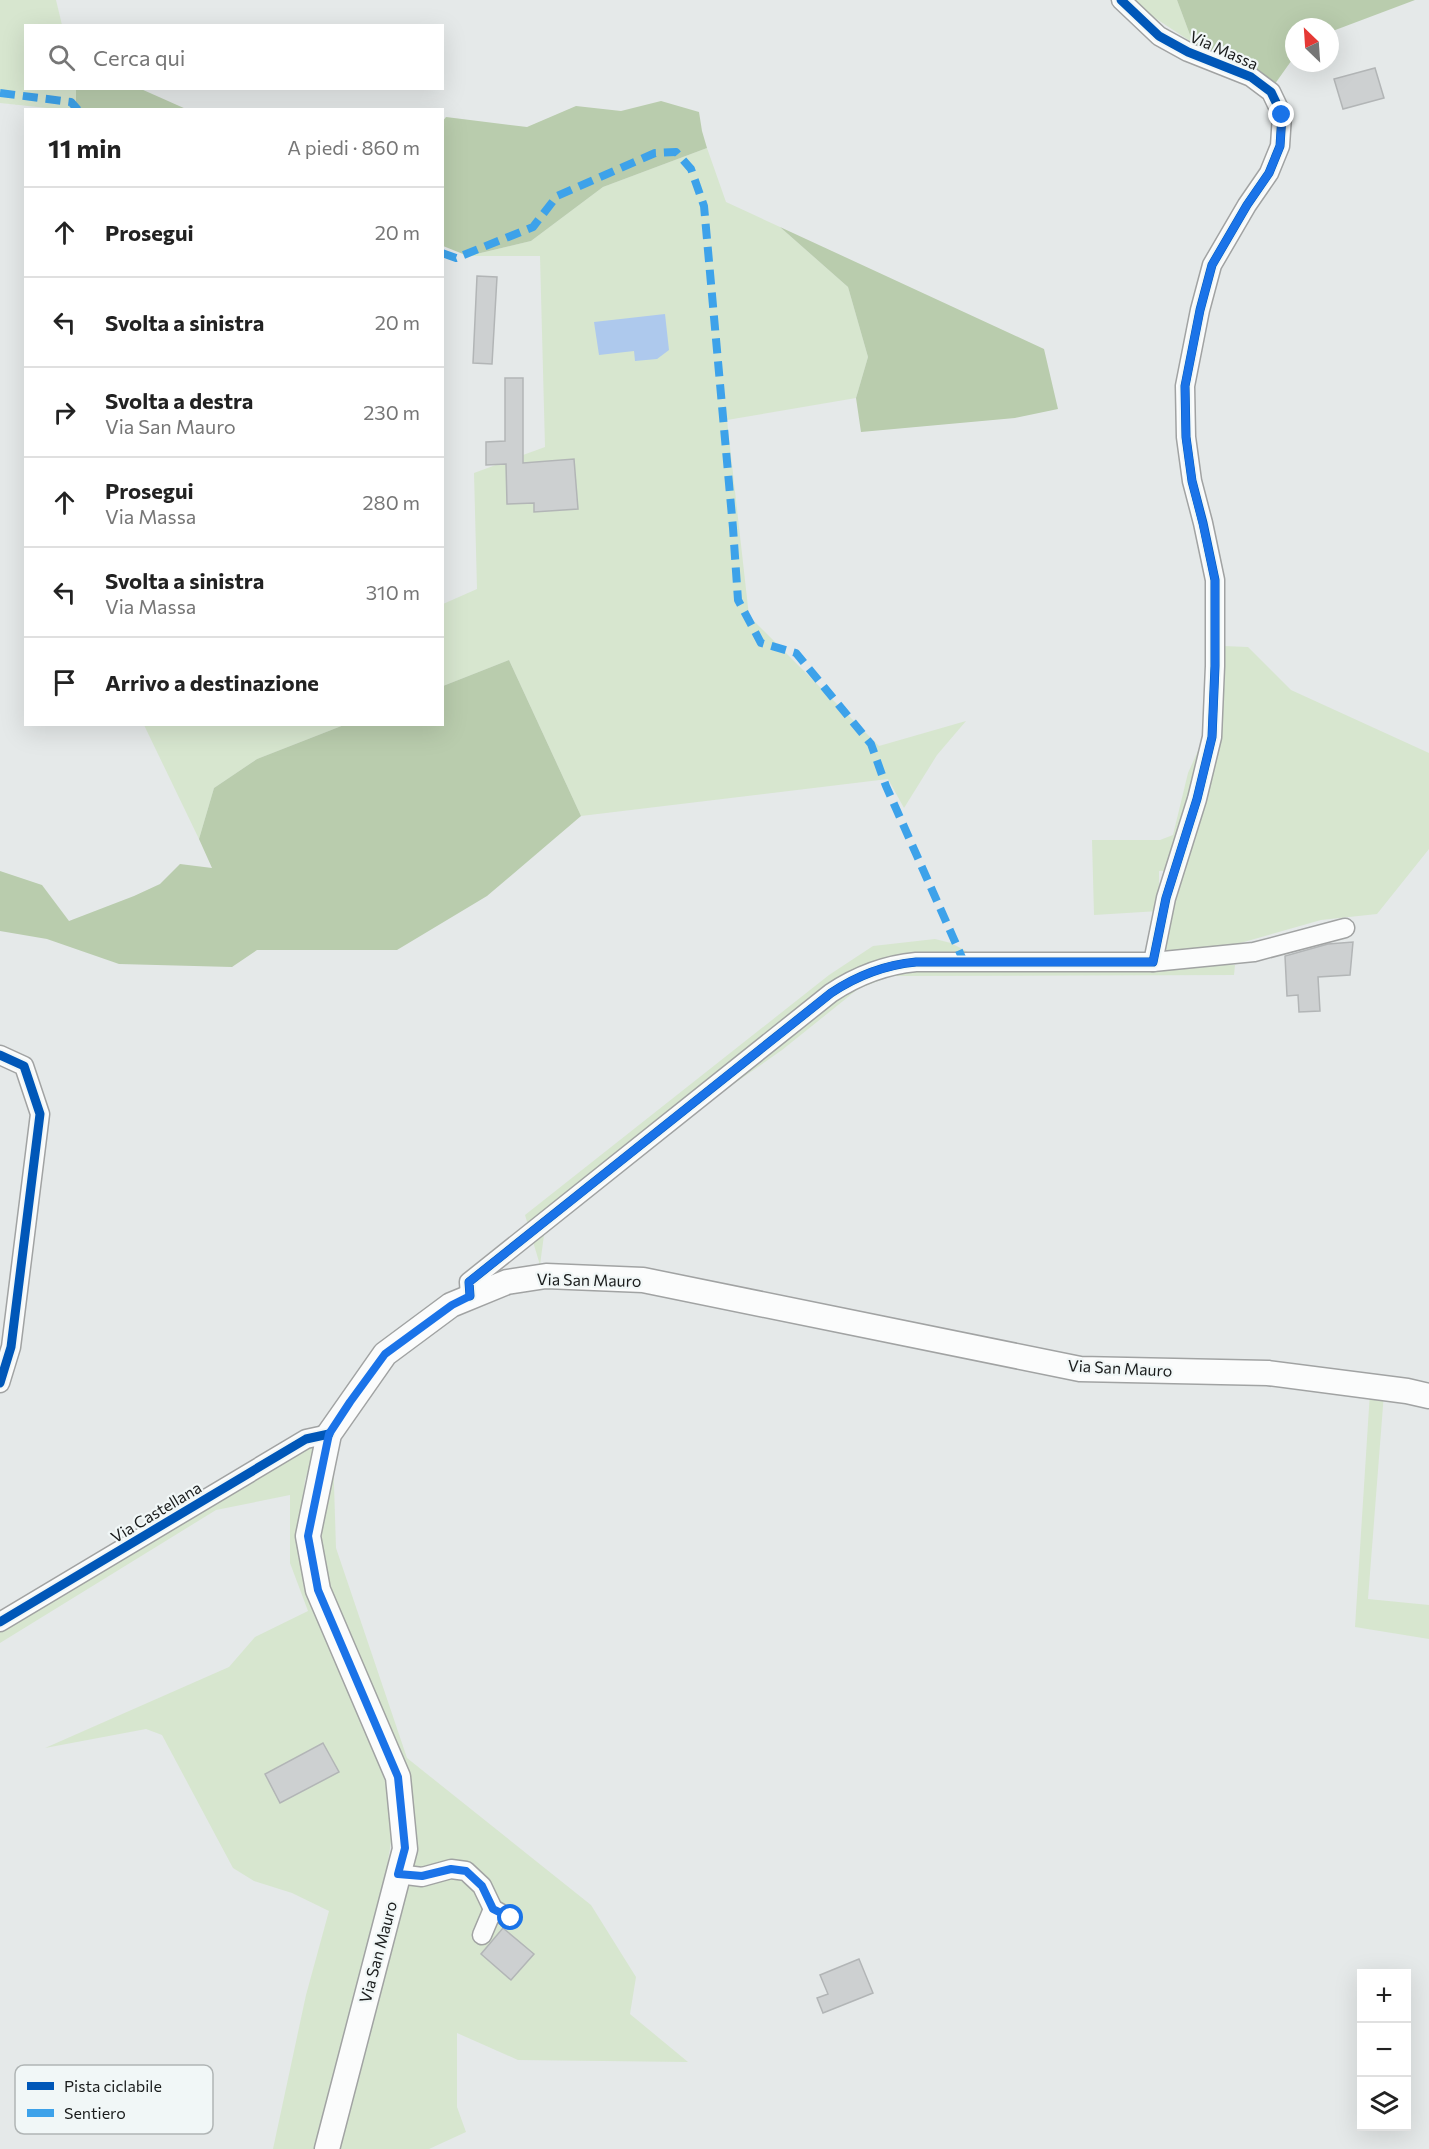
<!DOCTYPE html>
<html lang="it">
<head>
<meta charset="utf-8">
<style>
  body { margin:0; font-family:Commissioner,sans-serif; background:#f2f2f2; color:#222 }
  .controls { position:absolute; right:18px; bottom:18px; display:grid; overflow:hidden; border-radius:0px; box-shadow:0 6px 24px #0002 }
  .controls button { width:54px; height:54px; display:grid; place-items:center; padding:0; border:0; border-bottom:2px solid #e0e0e0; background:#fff; color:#222; font:30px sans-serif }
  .compass { position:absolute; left:1285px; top:18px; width:54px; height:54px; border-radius:50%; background:#fff; box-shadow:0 6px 24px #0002; rotate:335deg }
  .stop { position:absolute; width:18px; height:18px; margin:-14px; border:4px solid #1a73e8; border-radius:50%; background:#fff }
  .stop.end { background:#1a73e8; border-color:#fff; box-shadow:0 2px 6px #0008 }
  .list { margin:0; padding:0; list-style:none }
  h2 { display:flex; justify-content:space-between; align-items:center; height:78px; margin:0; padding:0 24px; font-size:26px }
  h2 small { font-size:20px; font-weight:400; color:#767676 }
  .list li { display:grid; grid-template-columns:39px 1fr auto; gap:18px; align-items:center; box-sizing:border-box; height:90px; padding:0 24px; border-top:2px solid #e0e0e0 }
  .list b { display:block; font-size:22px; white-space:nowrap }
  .list p { margin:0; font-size:20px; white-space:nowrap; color:#767676 }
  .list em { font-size:20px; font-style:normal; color:#767676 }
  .icon { flex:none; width:33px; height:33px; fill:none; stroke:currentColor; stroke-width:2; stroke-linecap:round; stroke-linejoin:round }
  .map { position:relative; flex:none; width:1429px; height:2149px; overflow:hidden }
  .search { position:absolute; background:#fff; box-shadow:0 6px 24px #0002; left:24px; top:24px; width:420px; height:66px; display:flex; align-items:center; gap:15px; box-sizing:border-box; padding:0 21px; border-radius:0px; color:#767676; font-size:22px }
  .panel { position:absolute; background:#fff; box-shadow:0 6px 24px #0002; left:24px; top:108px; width:420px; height:618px; border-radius:0px }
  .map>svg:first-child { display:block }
  .green { fill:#d7e6cf }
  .forest { fill:#b9ccad }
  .water { fill:#aec9ed }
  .building { fill:#cdd0d1; stroke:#b2b5b6; stroke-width:1.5 }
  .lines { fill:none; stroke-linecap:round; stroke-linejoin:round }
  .minor-casing { stroke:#a1a3a3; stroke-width:21 }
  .major-casing { stroke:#a1a3a3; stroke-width:27 }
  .minor { stroke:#fbfcfc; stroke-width:18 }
  .major { stroke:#fbfcfc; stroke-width:24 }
  .quiet { stroke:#3da2ea; stroke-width:8; stroke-dasharray:15 8; stroke-linecap:butt }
  .cycleway-casing { stroke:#f1f7f7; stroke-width:13 }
  .cycleway { stroke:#0057b8; stroke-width:9 }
  .route { stroke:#1a73e8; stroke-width:8 }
  .labels { text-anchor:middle; stroke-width:4.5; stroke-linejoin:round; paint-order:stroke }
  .street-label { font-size:16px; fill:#1a1c1c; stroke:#f1f7f7 }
  .key { fill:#f1f7f7; stroke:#b0b5b5; stroke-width:1.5 }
  .key-label { font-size:16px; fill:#1a1c1c }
</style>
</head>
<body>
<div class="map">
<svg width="1429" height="2149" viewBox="0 0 1429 2149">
  <rect width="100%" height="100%" fill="#e5e9e9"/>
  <g class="green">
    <polygon points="0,0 56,0 62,25 26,26 26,88 76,89 76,109 57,109 0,103"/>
    <polygon points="1136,0 1177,0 1193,43 1149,14"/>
    <polygon points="707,148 726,202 780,227 848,287 868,357 856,398 727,420 749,616 879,746 966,721 937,755 904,808 888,779 581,816 509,660 443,686 443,604 477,589 474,473 545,447 540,256 468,256 531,241 603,187"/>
    <polygon points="1223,646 1248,647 1291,690 1429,753 1429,849 1377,914 1321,920 1237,944 1165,956 1173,895"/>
    <polygon points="144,725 146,724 344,725 257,759 214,788 199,839"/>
    <polygon points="1206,733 1208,738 1170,871 1159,871 1159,911 1094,915 1092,840 1160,840 1173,835 1188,773"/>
    <polygon points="935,939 951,943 968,952 920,955 878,959 844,978 821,1007 897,966 989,963 1235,965 1234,975 891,976 858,989 782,1050 725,1090 544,1235 540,1265 525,1215 829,975 873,946"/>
    <polygon points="1370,1392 1384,1393 1368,1599 1429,1605 1429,1639 1355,1627"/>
    <polygon points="300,1445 316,1447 305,1480 301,1523 389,1785 393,1829 382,1899 358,1997 314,2149 273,2149 306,1995 329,1911 292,1893 254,1881 233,1868 162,1735 146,1729 45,1748 229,1667 255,1637 308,1611 290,1563 290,1495 216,1510 0,1643 0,1628"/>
    <polygon points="333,1453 336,1548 407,1758 591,1905 636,1977 630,2014 688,2062 518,2060 457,2033 457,2107 466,2132 429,2149 331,2149 414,1822 323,1580 317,1526"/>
  </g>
  <g class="forest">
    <polygon points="1177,0 1415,0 1330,32 1330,27 1294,27 1294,57 1272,88 1247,68 1193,43"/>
    <polygon points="76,89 141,89 186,109 76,109"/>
    <polygon points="661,101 699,112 702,131 707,148 603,187 531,241 468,256 443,246 442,122 446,117 527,127 576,106 621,111"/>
    <polygon points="780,227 1044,349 1058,409 1015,418 861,432 856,398 868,357 848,287"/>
    <polygon points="509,660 581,816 487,896 397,950 257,950 232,967 119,964 47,939 0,931 0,871 42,885 69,921 134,896 160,884 180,864 212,868 199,839 214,788 257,759 344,725 442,724 443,686"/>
  </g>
  <polygon class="water" points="665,314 669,350 657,359 635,361 634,351 599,355 594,322"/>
  <g class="building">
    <polygon points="1375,68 1384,98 1343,109 1334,79"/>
    <polygon points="477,276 497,277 492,364 473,363"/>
    <polygon points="505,378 523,378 523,463 574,459 578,509 534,512 534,503 507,504 506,464 486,465 486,442 505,441"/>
    <polygon points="1353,942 1350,975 1318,977 1320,1011 1299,1012 1298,995 1287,996 1285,956 1328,944"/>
    <polygon points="323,1743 339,1772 280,1803 265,1774"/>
    <polygon points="503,1928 534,1954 511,1980 481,1954"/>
    <polygon points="859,1959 873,1993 823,2013 817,1998 828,1994 820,1975"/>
  </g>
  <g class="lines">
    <defs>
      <g id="minor">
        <polyline points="1121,0 1159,36 1188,52 1251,77 1271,92 1282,115 1280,146 1269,173 1247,205 1212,265 1200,310 1185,386 1186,437 1192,481 1203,523 1215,580 1215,666 1212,737 1197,799 1166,898 1153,962"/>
        <polyline points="0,1055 24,1066 40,1114 11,1347 0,1383"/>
        <path d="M470,1296L469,1282L831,993C858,975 884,965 916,962H1153L1254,952L1345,928"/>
        <polyline points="0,1622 306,1439 329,1434"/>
        <polyline points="398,1874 422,1877 451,1869 466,1871 482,1886 493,1909 511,1919"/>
        <polyline points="482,1935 493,1909"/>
      </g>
      <polyline id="major" points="327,2149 405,1849 398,1777 318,1590 308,1536 329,1434 385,1354 451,1305 507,1282 546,1276 643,1280 1080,1369 1268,1373 1407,1391 1429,1396"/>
    </defs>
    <use href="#minor" class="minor-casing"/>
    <use href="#major" class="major-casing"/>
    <use href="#minor" class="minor"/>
    <use href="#major" class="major"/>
    <g class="quiet">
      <polyline points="0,93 71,102 78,110"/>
      <polyline points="442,253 456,258 533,227 557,196 655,153 676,152 691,169 704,206 733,528 738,600 761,643 796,653 871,744 886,786 964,962"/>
    </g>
    <defs>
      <g id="cycleway">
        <polyline points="0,1055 24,1066 40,1114 11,1347 0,1383"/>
        <path d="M470,1296L469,1282L831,993C858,975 884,965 916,962H1153L1166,898L1197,799L1212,737L1215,666V580L1203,523L1192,481L1186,437L1185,386L1200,310L1212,265L1247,205L1269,173L1280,146L1282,115L1271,92L1251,77L1188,52L1159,36L1121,0"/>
        <polyline points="0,1622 306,1439 329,1434"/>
      </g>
    </defs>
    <use href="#cycleway" class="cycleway-casing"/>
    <use href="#cycleway" class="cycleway"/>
  </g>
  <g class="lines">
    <path class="route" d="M511,1918L493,1909L482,1886L466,1871L451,1869L422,1876L398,1874L405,1848L398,1777L318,1590L308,1536L329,1434L350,1402L385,1354L452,1305L470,1296L469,1282L831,993C858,975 884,965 916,962H1153L1166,898L1197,799L1212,737L1215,666V580L1203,524L1192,481L1186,437L1185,386L1200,310L1212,265L1247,205L1269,173L1280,146L1282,115"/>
  </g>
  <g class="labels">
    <g class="street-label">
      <text transform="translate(1224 50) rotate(24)" y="6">Via Massa</text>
      <text transform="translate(589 1280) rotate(1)" y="6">Via San Mauro</text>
      <text transform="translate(1120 1368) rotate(3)" y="6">Via San Mauro</text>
      <text transform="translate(156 1512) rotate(-31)" y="6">Via Castellana</text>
      <text transform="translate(378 1952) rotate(-75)" y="6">Via San Mauro</text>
    </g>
  </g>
  <rect x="15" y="2065" width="198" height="69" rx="9" class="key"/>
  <rect x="27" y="2082" width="27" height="8" fill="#0057b8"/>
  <rect x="27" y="2109" width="27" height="8" fill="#3da2ea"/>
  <g class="key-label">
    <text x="64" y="2092">Pista ciclabile</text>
    <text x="64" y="2119">Sentiero</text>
  </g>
</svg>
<div class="controls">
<button>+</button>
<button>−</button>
<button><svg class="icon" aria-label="layers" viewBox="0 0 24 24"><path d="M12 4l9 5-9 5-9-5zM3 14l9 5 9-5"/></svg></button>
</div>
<svg class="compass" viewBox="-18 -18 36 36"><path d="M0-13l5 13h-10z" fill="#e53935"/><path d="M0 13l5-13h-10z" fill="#767676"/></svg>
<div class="stop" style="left:511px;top:1918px"></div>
<div class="stop end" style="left:1282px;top:115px"></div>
<div class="search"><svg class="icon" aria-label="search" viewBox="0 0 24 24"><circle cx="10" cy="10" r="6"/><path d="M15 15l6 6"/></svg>Cerca qui</div>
<section class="panel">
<h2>11 min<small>A piedi · 860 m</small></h2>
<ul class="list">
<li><svg class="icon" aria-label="ahead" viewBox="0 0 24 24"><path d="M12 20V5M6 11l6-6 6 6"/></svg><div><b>Prosegui</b></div><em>20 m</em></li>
<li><svg class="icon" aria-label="left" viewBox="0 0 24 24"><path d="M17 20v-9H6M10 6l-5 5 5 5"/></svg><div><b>Svolta a sinistra</b></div><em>20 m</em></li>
<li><svg class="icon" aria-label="right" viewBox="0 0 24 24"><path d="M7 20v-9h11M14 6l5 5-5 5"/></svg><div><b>Svolta a destra</b><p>Via San Mauro</p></div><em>230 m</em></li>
<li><svg class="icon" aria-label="ahead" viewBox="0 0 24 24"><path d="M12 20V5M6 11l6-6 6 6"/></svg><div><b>Prosegui</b><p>Via Massa</p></div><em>280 m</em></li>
<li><svg class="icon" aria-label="left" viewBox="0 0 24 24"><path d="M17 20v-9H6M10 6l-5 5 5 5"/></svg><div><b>Svolta a sinistra</b><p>Via Massa</p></div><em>310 m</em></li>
<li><svg class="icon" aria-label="arrive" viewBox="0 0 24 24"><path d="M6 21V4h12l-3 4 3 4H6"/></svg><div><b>Arrivo a destinazione</b></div></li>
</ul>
</section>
</div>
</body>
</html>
